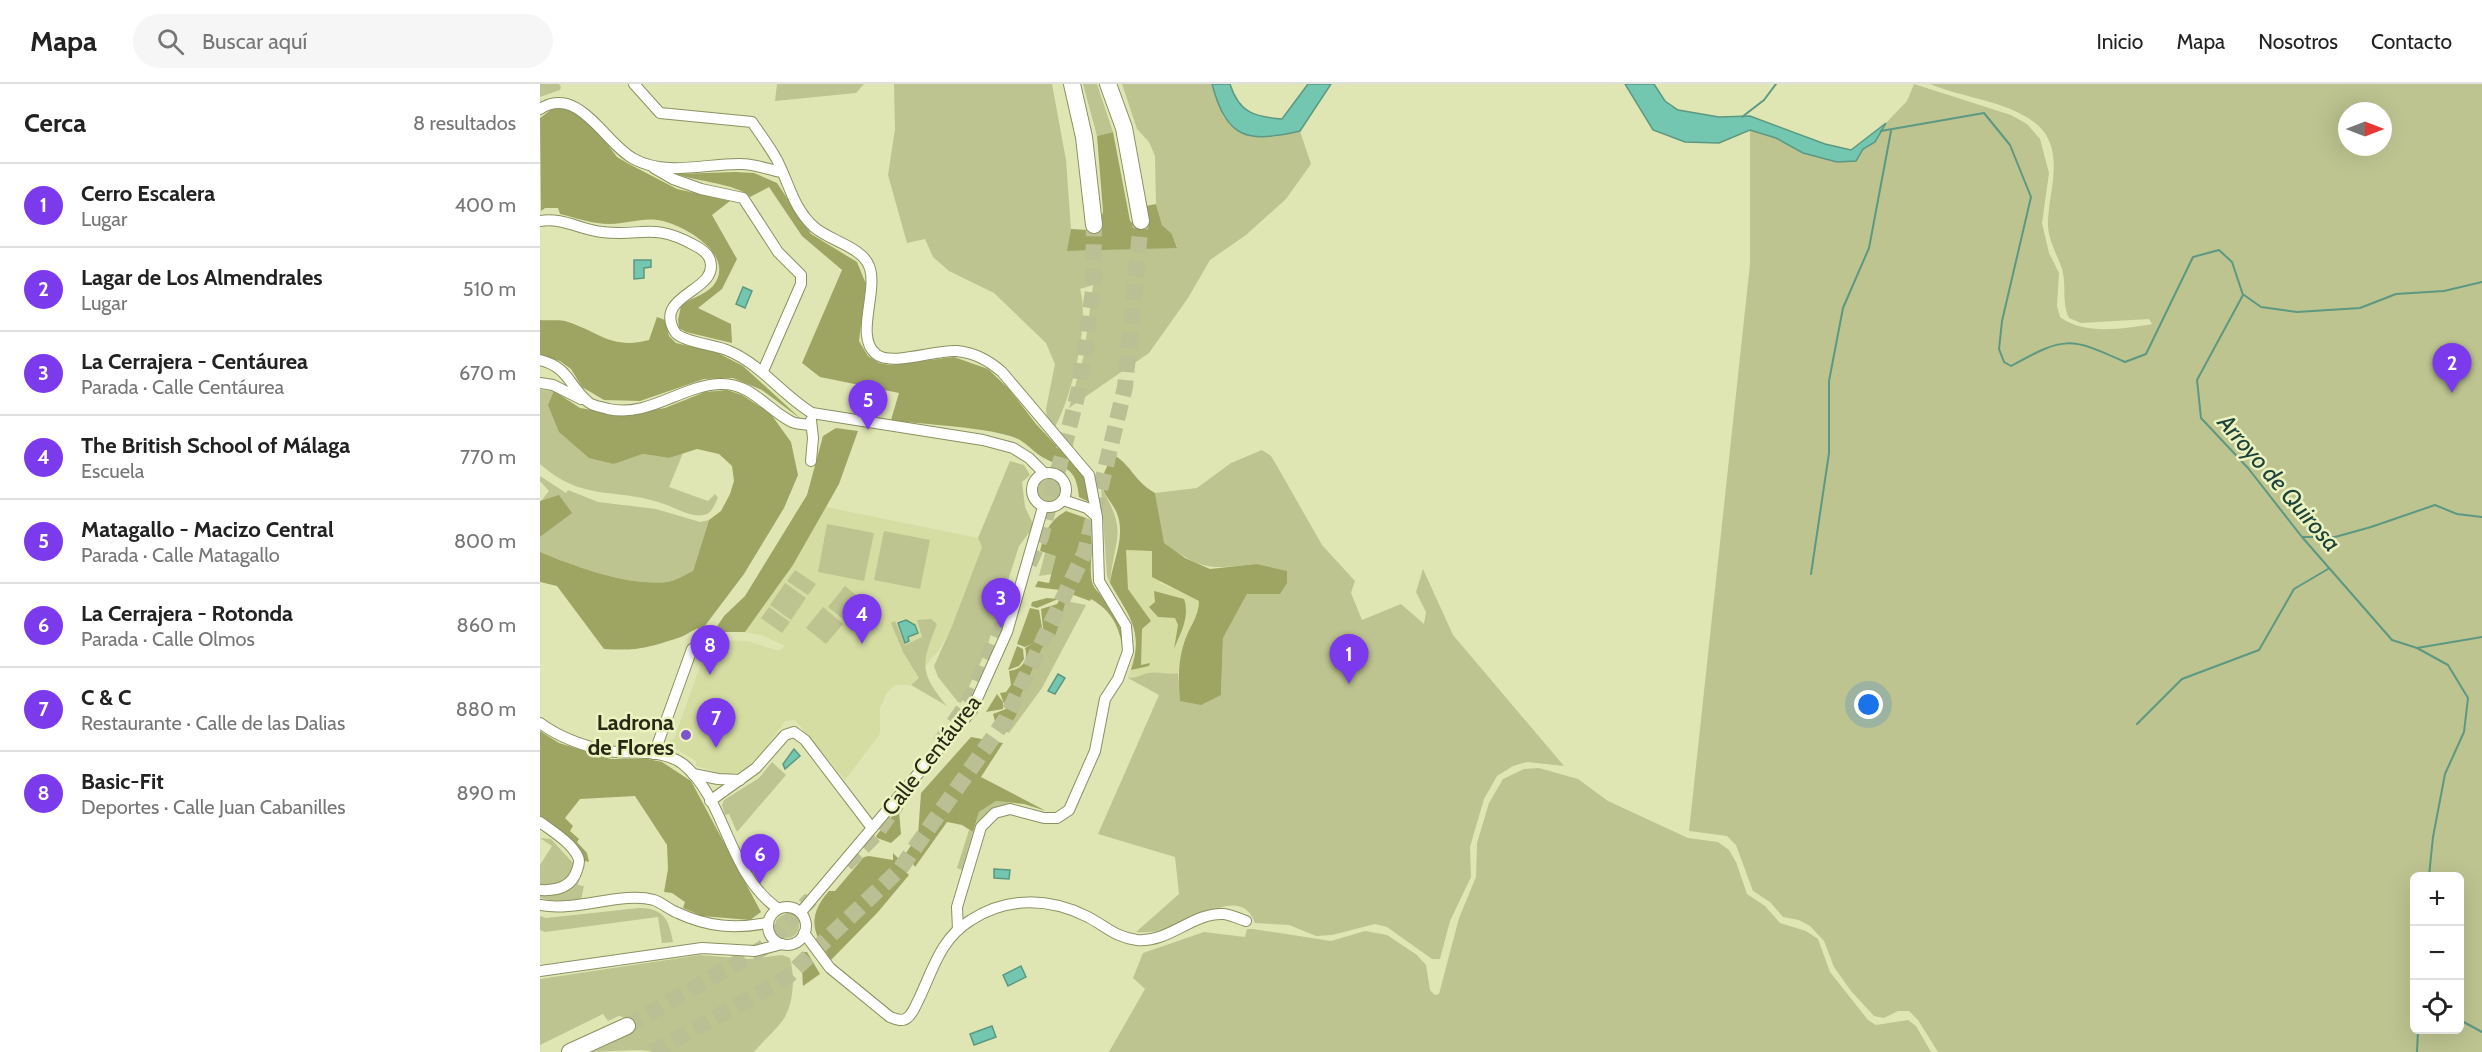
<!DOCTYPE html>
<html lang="es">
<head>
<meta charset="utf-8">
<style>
  body { margin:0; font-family:Cabin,sans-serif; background:#f6f6f6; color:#222 }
  .controls { position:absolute; right:18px; bottom:18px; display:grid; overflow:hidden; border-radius:9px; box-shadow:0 6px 24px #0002 }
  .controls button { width:54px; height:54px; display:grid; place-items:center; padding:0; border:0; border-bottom:2px solid #e0e0e0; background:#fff; color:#222; font:30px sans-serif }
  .compass { position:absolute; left:1798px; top:18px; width:54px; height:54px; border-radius:50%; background:#fff; box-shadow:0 6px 24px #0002; rotate:90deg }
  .you { position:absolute; left:1329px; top:621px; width:21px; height:21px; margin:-15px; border:4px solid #fff; border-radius:50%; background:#1a73e8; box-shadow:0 0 0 9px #1a73e833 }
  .badge { display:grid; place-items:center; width:39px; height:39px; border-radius:50%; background:#7c3aed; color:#fff; font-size:20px; font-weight:700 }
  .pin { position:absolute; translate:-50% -50px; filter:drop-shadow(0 2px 3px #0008) }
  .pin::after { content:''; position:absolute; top:32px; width:21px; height:18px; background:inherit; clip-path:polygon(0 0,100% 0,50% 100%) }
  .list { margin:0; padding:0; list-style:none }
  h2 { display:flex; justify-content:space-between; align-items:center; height:78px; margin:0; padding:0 24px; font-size:26px }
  h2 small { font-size:20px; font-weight:400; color:#767676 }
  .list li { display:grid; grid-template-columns:39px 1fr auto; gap:18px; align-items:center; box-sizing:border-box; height:84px; padding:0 24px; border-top:2px solid #e0e0e0 }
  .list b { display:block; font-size:22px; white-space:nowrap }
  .list p { margin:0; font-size:20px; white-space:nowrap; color:#767676 }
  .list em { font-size:20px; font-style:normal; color:#767676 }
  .icon { flex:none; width:33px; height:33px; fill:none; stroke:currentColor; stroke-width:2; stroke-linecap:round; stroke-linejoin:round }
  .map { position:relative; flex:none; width:1942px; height:968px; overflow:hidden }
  header { display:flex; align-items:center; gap:36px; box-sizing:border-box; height:84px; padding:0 30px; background:#fff; border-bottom:2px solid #e0e0e0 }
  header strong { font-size:28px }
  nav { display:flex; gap:33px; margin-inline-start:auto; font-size:21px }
  .search { width:420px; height:54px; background:#f6f6f6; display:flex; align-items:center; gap:15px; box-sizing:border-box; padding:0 21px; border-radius:33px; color:#767676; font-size:22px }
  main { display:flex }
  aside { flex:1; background:#fff }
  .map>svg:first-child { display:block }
  .built { fill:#d5dda3 }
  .green { fill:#bdc490; fill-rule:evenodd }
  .forest { fill:#9ea563 }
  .water { fill:#73c7b0; stroke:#5c9882; stroke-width:1.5 }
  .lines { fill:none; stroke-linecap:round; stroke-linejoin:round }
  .stream { stroke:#5c9882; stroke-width:2 }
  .highway-tunnel { stroke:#bac094; stroke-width:16; stroke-dasharray:16 8; stroke-linecap:butt }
  .minor-casing { stroke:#8b9161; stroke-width:12 }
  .highway-casing { stroke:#8b9161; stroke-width:18 }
  .minor { stroke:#fff; stroke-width:10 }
  .highway { stroke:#fff; stroke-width:16 }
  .poi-dot { fill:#7b54ce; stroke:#ecf3c0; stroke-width:2 }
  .labels { text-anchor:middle; stroke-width:5; stroke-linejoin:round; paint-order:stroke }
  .poi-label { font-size:22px; font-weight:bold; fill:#272916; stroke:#ecf3c0; text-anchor:end }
  .street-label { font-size:22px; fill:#272916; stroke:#ecf3c0 }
  .water-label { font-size:24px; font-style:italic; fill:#1d4339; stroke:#ecf3c0 }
</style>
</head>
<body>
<header>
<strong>Mapa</strong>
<div class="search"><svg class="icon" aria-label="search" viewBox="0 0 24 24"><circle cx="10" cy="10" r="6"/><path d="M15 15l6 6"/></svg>Buscar aquí</div>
<nav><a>Inicio</a><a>Mapa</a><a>Nosotros</a><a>Contacto</a></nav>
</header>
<main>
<aside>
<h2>Cerca<small>8 resultados</small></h2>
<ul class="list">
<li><span class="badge">1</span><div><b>Cerro Escalera</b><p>Lugar</p></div><em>400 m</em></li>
<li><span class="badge">2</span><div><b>Lagar de Los Almendrales</b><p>Lugar</p></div><em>510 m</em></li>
<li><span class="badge">3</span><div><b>La Cerrajera - Centáurea</b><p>Parada · Calle Centáurea</p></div><em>670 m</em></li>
<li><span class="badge">4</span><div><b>The British School of Málaga</b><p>Escuela</p></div><em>770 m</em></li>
<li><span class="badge">5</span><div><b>Matagallo - Macizo Central</b><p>Parada · Calle Matagallo</p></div><em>800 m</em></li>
<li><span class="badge">6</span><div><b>La Cerrajera - Rotonda</b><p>Parada · Calle Olmos</p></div><em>860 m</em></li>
<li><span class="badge">7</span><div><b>C &amp; C</b><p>Restaurante · Calle de las Dalias</p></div><em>880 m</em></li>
<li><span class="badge">8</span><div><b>Basic-Fit</b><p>Deportes · Calle Juan Cabanilles</p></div><em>890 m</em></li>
</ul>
</aside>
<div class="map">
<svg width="1942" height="968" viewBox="0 0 1942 968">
  <rect width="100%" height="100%" fill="#dfe6b3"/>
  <g class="built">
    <polygon points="286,423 438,454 442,463 412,542 400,565 384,583 379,594 371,601 355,601 347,609 340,624 340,650 305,696 255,636 245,637 224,667 203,687 186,691 156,682 156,677 133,663 131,665 129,660 129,657 134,655 162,577 167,570 185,556 207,557 239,567 245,562 224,552 205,548 253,481"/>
    <polygon points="586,466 612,467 620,499 659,516 659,526 645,556 638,589 628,591 610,589 598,594 588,594 598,558 595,530 585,493"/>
  </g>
  <g class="green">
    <polygon points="0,0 19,0 21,3 20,6 0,13"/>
    <polygon points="237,0 324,0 316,9 235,17"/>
    <path d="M354,0H512L526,76L531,145L528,167L637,163L632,150L622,141L616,120L615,72L609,58L597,45L582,0H672L684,34L733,53L760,47L771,80L746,115L706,151L670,176L648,214L609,269L529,324L544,271L553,201L540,205C550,239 532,312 515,343L507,337L506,325L515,280L506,259L454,209L409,187L393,173L385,155L367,159L348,91L355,45Z"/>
    <polygon points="543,0 557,0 573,48 557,52"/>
    <path d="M1374,0L1471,31L1487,40L1500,55L1509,89L1502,139L1509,169L1519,189L1517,222L1520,233C1544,251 1583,245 1612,240L1609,235L1541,239L1529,234C1521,218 1527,202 1522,185C1517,170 1507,154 1508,137C1509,105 1527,63 1494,38C1464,16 1423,14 1390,0H1942V968H1398L1378,936L1369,927H1358L1344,934L1334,932L1311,907L1294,883L1284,857L1270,842L1259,836L1243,833L1230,818L1213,807L1196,761L1187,752L1149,747L1210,180V46L1236,54L1263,69L1323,65L1335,58L1346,39L1367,17ZM1807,27H1843V63H1807ZM1874,792H1920V946H1874Z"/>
    <path d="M0,306L14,307L74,380L103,370L129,374L143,369L129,403L168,417L175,410L178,414C174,421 172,430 163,431C150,434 131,421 118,418C73,404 41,417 0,380Z"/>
    <path d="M722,366L731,372L737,382L782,461L815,497L811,509L822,536L861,520L884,540L886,528L876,508L883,485L913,551L1024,682L987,678L973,682L957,692L944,715L930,763L931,793L910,837L900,875H892L847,843L835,840L792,851L776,852L749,841L715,839C702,804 666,831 643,840C627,846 612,849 596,848L639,810L635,773L558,750L619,611L588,594C597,594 600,591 608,589C618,587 627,591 638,589L640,617L681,611L683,554L707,510H740L716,480C668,485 664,487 623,459L615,409L657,404L691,379Z"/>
    <polygon points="470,377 484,381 490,391 482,398 485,423 494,442 479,462 445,569 424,613 421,619 418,618 398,593 394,582 412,542 442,463 438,454"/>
    <path d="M0,392L26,409L28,406L58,418L116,425L160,438L169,436L153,487C146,490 136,497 127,498C87,502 37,483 0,468V453L31,429L1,417L9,407L0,397Z"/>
    <circle cx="509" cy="406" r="11"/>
    <path d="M561,403C588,450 575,450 570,499L567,492Z"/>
    <polygon points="287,440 334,449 324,497 278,488"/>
    <polygon points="344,447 390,456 380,505 334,496"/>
    <polygon points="505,469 517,471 512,490 499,492"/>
    <polygon points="255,486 276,500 268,511 247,497"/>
    <polygon points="245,499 266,514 251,536 230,521"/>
    <polygon points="305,502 325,518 308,539 288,523"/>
    <polygon points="526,517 546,521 502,604 469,649 467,648 477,630 481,611 502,564 516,550"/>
    <polygon points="229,523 250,538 242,549 221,534"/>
    <polygon points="283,523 303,540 286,560 266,544"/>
    <path d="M391,535L397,540C381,580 379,588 407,622L371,601L379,594L363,568L351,539L355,537L365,561L382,553L377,536Z"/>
    <polygon points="232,678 246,691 197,748 189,730 185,731 182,721 184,716 219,694"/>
    <polygon points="999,684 1038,695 1068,717 1148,754 1178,758 1189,766 1196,778 1207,810 1225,822 1240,839 1266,847 1278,855 1290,888 1328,936 1336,941 1368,936 1376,942 1391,968 569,968 605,905 593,894 603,869 664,848 705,853 707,845 713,845 791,857 825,847 847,851 877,871 886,881 890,906 895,911 899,910 919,834 936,793 937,759 949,719 963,695 984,685"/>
    <polygon points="456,717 474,719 451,726 435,743 439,728"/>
    <polygon points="429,746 433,748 422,786 417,784"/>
    <polygon points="0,754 11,755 33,779 31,789 15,802 0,802 0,781 12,762"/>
    <path d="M40,791L38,801L44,802L41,816L15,817L0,814V810C19,812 29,806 40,791Z"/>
    <path d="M99,824C124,824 129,836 133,858L122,859L118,833L5,848L0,846V832L6,834Z"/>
    <circle cx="247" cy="842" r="12"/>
    <path d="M160,871L209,875L242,871L250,874C255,892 254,920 243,936C235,947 223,957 214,968H112C107,964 63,968 52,968L85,952L90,935L79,932L68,937L63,930L0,961V895Z"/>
  </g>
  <g class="forest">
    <path d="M16,22L44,29L77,73L89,80L137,105L190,117L172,131L197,175L182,205L158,224L191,240L192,259L146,248L139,244L138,236L141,222C150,214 165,211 173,202C198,171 142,139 117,136C101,134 85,140 70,140C53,140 36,134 20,130L18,124H5L1,127L0,34Z"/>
    <polygon points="573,48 590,137 595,141 606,122 616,120 622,141 632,150 637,164 527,167 531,145 548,146 560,141 563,127 557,52"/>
    <path d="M195,88L214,89L237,99L271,150L317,178L326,200L319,257L328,272L339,279L350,281L414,273L448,285L469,305L496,340L545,392L551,419L539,413C536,382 526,386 502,373C494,368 488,361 480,356C456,343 382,341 351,336L359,309L280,293L262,279L302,186L262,152L229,103L210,113C196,99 157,98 137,90Z"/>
    <path d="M117,233L125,236L129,252L136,259L178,269L203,282L261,335L222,306L193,294L164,295L100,317L64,316L42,303L31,285L20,277L0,272V236C9,237 20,235 28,238C59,248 72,266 109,256Z"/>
    <path d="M187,306L202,311L230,329L251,358L258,391L244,424L204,490L164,543C153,544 148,551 138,554C107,564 97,567 64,565L17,502L0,498V468C37,483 87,502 127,498C136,497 146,490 153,487L169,436L181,427L190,410L194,397L192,382L179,370L157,365L129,374L103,370L74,380L49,374L19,348L8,321L14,307L40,324L85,331L125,324L165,308Z"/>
    <polygon points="296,344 318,347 299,400 286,423 253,481 205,548 185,548 168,556 184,532 205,512 267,411 283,352"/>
    <path d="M574,371C593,383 593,396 615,409L624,459L645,474L670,485L716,480L747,487V499L740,510H707L683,554L681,611L661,621L640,617C638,596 638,576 645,556C650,542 659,532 659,517L612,493V467L586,466L588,505L611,537L602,545L601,581L610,579L609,582L591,586C604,547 589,532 570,499C572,483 580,464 580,448C581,409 544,415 574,371Z"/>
    <polygon points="19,411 32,429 0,453 0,417"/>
    <path d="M526,427L546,434C557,455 548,476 552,498C554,505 558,507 562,513C576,530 584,546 583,568C580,543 572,527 551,515L550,517L520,506L495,503L498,497L509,499L516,472L500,467C505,448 509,437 526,427Z"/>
    <path d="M614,507L644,515C650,533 641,548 634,565L638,541L635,534L618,533L609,523L615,518Z"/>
    <polygon points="507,514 518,515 497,524 491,522 492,518"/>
    <path d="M520,515L526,517L516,550L502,564L481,611L477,630L467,648L453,641L455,637L453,630L466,625L460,609L466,608L471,601L469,587C481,586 489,577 485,564L504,553L501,525L517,520Z"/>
    <polygon points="490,524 499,526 503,549 497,558 485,563 477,560"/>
    <polygon points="477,562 483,565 484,575 479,582 468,586"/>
    <polygon points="457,610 463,618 463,625 446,628"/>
    <polygon points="0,647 19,659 71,675 108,675 122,678 151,697 221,828 210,836 162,832 143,824 145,818 132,809 124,808 128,785 127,761 95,712 40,715 25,734 33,742 30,747 39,755 37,758 47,769 49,778 45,777 42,781 17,745 0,732"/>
    <polygon points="431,653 463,659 441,693 506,727 484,720 456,717 439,728 433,748 422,741 407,738 375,783 366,769 378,751 381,709"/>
    <polygon points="356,727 359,727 361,750 351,759 337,754 336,752"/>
    <path d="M353,769L362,778L360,782L369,791L338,828L291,876C273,850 266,833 289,807H295L324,773L329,772L353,776Z"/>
    <polygon points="261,868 267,868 280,890 263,902"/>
  </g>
  <g class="water">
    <path d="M672,0H690C699,29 715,33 742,35L768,0H791L760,47C708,59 687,56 672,0Z"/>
    <polygon points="1085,0 1114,0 1125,17 1138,26 1179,33 1210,32 1285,60 1311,66 1346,39 1335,58 1323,65 1316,77 1297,78 1263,69 1236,54 1210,46 1179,59 1145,58 1113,46"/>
    <polygon points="94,176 111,176 111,183 104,184 104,194 94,195"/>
    <polygon points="203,203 212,207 205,224 196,220"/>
    <polygon points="366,536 375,541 378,549 368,553 369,557 365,559 358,539"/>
    <polygon points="518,590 525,594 515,610 508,607"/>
    <polygon points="254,665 260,672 245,685 243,680"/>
    <polygon points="454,785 470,786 469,795 454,794"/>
    <polygon points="481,882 486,893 468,902 463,891"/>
    <polygon points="452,942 456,953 434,961 430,950"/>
  </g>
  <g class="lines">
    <g class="stream">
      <polyline points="1202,33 1224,16 1236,0"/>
      <path d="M1341,47L1444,29L1470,61L1491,113L1462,237L1459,265L1464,278L1471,282C1525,252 1530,253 1585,278L1606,270L1653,173L1679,166L1692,178L1703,211L1657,296L1661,334L1708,384L1762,453L1852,556L1877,564L1942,553"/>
      <polyline points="1704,211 1721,223 1757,228 1820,224 1856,210 1904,207 1942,198"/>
      <polyline points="1763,453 1795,453 1831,443 1895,421 1917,430 1942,433"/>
      <polyline points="1271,490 1289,369 1289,297 1303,224 1329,164 1351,47"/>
      <polyline points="1877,564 1908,581 1928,614 1924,648 1905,690 1893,753 1889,792"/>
      <polyline points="1597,640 1642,595 1719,566 1754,505 1788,485"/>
      <polyline points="1920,936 1942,948"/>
      <polyline points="1877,968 1878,946"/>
    </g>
    <g class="highway-tunnel">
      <polyline points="489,480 501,453 539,305 553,206 554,141"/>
      <polyline points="400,659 429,617 475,512"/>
      <polyline points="306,780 335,751 357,720"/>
      <polyline points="87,942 223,864 271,815"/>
      <polyline points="112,968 245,895 360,785 465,636 545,468 585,303 601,137"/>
    </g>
    <defs>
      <g id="minor">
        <path d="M94,0L120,29L212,38C220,50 230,63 237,76C249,99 253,124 274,143C290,157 322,163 329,182C339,206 314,253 336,270C351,283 397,265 417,267C435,269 448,276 462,288L549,391L557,433L559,497L586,542L588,567L578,595L565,615L555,667L529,726L517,734H504L470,725L455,729L441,743L417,823L418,846"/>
        <path d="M0,25C39,0 65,60 94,75C127,93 166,79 202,80C215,80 229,86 242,88"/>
        <polyline points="114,84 133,95 161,105 203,114 238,168 261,191 261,200 223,287"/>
        <path d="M0,137C22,133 41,146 62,148C102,153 112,138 154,161C160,164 168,169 170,176C180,208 112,210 135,248C141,258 177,261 189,267C222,281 242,311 272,329L443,356L473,364L489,374L504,389"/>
        <path d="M0,276C28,283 28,300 47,317C51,322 62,323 68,325C108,334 141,302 179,300C211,298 227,326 252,338C256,340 264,340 270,341"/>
        <polyline points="0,299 13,301 41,315"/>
        <polyline points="271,336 273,354 271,377"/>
        <circle cx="509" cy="406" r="17"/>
        <polyline points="523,416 547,424 557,433"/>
        <path d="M0,639C19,653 44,662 67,667C91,671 122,664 143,680C186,715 187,788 237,824"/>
        <polyline points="114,670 152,565"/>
        <polyline points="153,690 178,695 200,696"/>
        <polyline points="170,717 216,684 245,651 254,648 265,656 332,744"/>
        <path d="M0,738C12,747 32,759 38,773C40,777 39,781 37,786C32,803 17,807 0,806"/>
        <path d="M0,821C37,828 82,807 114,816C122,819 130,826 138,829C168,843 195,845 227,839"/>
        <circle cx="247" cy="842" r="19"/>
        <polyline points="261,828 432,626 467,548 503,423"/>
        <path d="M264,849L290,884L350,933C355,935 362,938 367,934C373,930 376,920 379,915C393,885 401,854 431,836C468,812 510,814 548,833C567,843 575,853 597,856C629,859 653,828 684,830C691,831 700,835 706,837"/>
        <polyline points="0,887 162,864 215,867 242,860"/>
      </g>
      <g id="highway">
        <polyline points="532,0 544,53 554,141"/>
        <polyline points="568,0 584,44 601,137"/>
        <polyline points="30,968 87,942"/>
      </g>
    </defs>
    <use href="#minor" class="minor-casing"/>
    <use href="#highway" class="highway-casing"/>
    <use href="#minor" class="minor"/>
    <use href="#highway" class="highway"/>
  </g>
  <circle class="poi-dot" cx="146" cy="651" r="6"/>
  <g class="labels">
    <g class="poi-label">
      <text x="134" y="646">Ladrona<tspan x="134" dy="25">de Flores</tspan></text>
    </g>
    <g class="street-label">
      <text transform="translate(391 671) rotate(-52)" y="8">Calle Centáurea</text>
    </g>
    <g class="water-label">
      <text transform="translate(1739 399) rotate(49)" y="8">Arroyo de Quirosa</text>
    </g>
  </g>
</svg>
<div class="controls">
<button>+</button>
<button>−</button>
<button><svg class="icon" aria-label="locate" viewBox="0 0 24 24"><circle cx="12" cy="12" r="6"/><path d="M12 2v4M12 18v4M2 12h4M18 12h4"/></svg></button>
</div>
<svg class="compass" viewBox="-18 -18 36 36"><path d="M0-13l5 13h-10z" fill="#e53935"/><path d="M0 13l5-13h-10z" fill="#767676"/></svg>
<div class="you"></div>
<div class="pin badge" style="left:809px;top:600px">1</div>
<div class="pin badge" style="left:1912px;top:309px">2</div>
<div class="pin badge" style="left:461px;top:544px">3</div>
<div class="pin badge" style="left:322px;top:560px">4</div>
<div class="pin badge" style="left:328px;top:346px">5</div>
<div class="pin badge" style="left:220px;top:800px">6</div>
<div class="pin badge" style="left:176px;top:664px">7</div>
<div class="pin badge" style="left:170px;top:591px">8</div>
</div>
</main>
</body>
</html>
